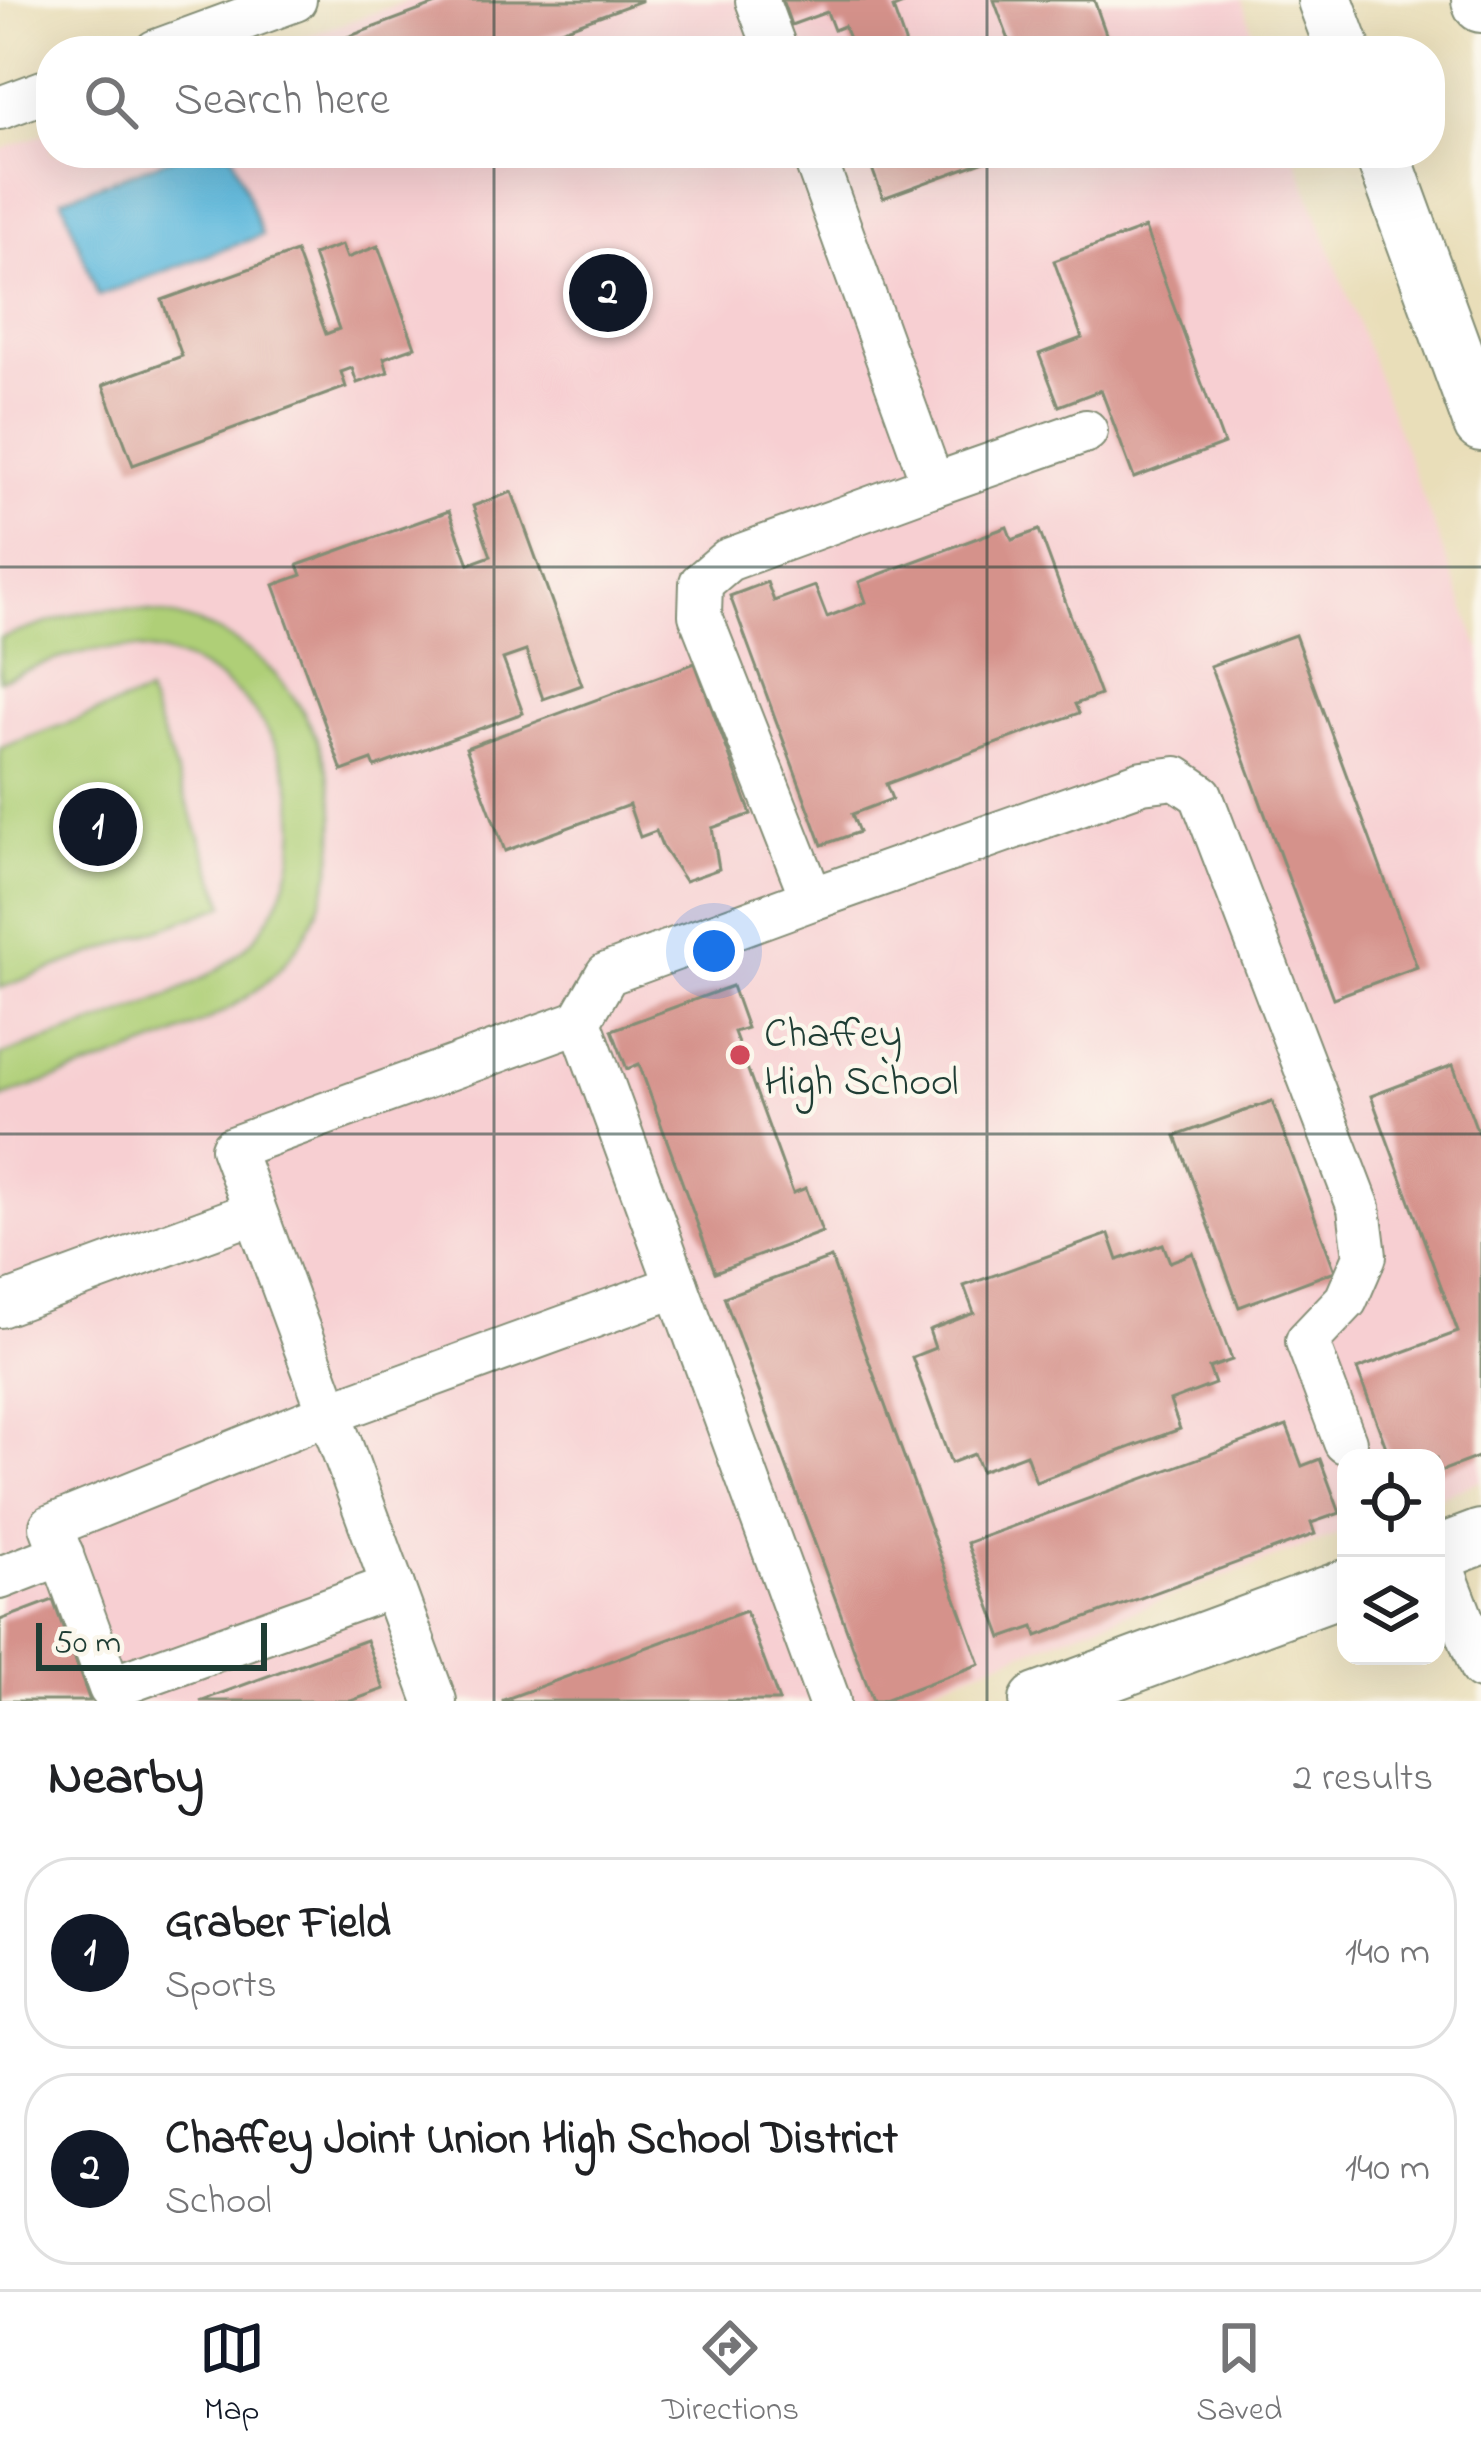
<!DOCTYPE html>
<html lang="en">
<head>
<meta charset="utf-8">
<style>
  body { margin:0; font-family:"Indie Flower",sans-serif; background:#f6f6f6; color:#202124 }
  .controls { position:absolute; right:36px; bottom:36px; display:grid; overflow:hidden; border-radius:24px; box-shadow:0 12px 48px #0002 }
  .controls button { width:108px; height:108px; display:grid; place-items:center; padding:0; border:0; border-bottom:3px solid #e0e0e0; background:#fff; color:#202124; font:60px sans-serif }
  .scale { position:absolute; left:36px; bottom:30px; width:231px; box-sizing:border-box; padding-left:12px; border:6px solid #1f3d34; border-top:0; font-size:33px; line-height:42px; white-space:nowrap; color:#1f3d34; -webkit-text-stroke:9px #fbf7ec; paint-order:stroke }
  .you { position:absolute; left:714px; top:951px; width:42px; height:42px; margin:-30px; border:9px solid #fff; border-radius:50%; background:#1a73e8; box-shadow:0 0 0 18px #1a73e833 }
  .badge { display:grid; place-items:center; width:78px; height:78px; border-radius:50%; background:#111827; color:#fff; font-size:39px; font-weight:700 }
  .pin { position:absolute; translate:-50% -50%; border:6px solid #fff; box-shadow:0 3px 12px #0006 }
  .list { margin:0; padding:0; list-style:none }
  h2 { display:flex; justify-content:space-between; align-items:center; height:156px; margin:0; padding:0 48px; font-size:51px }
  h2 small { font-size:39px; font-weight:400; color:#757577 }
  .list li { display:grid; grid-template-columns:78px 1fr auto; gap:36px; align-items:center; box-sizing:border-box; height:192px; margin:0 24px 24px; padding:0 24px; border:3px solid #e0e0e0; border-radius:48px }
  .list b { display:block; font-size:45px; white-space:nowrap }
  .list p { margin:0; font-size:39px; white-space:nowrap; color:#757577 }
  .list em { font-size:39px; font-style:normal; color:#757577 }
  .icon { flex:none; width:66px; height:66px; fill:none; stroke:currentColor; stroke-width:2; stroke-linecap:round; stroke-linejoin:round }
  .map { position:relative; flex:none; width:1481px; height:1701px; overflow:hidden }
  .search { position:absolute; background:#fff; box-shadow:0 12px 48px #0002; left:36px; right:36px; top:36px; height:132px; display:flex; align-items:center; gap:30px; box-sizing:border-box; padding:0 42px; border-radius:48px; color:#757577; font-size:45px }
  .sheet { height:588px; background:#fff }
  nav { display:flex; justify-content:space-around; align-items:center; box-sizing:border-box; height:168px; border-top:3px solid #e0e0e0; background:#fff; font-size:33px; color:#757577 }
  nav a { display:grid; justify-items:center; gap:6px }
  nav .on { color:#111827 }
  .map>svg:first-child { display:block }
  .built { fill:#f7cfd2 }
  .green { fill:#afcf77; stroke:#678656; stroke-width:3 }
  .water { fill:#5fb9dd; stroke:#3f7b88; stroke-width:3 }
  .building { fill:#d5928b }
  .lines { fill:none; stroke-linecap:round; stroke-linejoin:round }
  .minor-casing { stroke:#848e76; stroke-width:46 }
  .major-casing { stroke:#848e76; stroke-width:58 }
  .minor { stroke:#fff; stroke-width:42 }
  .major { stroke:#fff; stroke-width:54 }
  .grid { fill:none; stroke:#1f3d34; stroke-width:3; stroke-opacity:0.55 }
  .poi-dot { fill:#d1495b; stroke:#fbf7ec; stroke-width:4.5 }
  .labels { text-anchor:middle; stroke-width:9; stroke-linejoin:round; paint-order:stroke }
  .poi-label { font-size:42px; fill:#1f3d34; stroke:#fbf7ec; text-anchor:start }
</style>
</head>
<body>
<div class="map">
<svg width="1481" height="1701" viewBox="0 0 1481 1701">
  <rect width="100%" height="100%" fill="#fbf7ec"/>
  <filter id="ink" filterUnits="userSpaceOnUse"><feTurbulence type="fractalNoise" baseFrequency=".00833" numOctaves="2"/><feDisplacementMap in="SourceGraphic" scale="24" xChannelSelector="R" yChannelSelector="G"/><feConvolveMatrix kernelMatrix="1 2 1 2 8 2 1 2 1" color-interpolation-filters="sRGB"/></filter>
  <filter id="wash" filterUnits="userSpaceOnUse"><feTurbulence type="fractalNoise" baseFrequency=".004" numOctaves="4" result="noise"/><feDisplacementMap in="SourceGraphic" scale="48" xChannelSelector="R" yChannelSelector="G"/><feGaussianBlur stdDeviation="2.7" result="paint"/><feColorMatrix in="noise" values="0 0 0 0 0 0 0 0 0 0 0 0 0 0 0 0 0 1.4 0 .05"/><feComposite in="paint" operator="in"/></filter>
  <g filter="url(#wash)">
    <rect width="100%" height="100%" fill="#e9deb9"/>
    <g class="built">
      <polygon points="410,0 1242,0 1259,51 266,51"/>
      <polygon points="51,131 51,153 1294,153 1481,652 1481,1481 1436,1498 1436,1458 1346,1458 1346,1531 893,1701 0,1701 0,150"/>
    </g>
    <g class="green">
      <path d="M112,609C146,610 178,614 210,628C343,688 377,872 274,975C214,1034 81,1068 0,1098V1056C69,1031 202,996 249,944C344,840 282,666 142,649C92,643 46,663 0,680V638L79,613Z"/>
      <polygon points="147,694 225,905 0,988 0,748"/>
    </g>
    <polygon class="water" points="186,153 232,153 262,235 98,296 62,199"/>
    <g id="blocks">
      <g class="building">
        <polygon points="447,0 641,0 641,1 503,51 310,51"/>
        <polygon points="782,0 913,0 893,8 908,51 854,51 844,26 834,30 827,12 791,25"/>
        <polygon points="994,0 1094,0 1112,51 1013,51"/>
        <polygon points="891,153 1004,153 1004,154 883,198 870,163"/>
        <polygon points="1145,228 1224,444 1134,478 1101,390 1059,406 1039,354 1082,338 1054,261"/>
        <polygon points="342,245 347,258 378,246 415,347 384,358 388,372 357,383 352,368 341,372 346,387 133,465 103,385 182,356 162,300 296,252 326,334 339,329 313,255"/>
        <polygon points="512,492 582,685 543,699 526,651 503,659 523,713 375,767 372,760 342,771 274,585 302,575 298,565 449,511 469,564 491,556 473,506"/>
        <polygon points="1007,527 1012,540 1039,530 1100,695 1075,704 1079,713 886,784 892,799 852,814 859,832 822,845 730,596 767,582 774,601 815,586 827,617 866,602 859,582"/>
        <polygon points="1295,635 1417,967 1333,998 1210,666"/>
        <polygon points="695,663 751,814 712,828 719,869 685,881 663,848 656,831 640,837 629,805 505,851 466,748"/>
        <polygon points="732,986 747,1028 734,1032 793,1193 806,1188 822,1232 715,1272 639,1064 627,1069 612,1030"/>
        <polygon points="1453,1065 1481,1141 1481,1456 1436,1473 1436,1458 1390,1458 1357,1369 1458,1332 1371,1096"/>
        <polygon points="1272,1101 1335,1271 1239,1307 1176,1136"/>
        <polygon points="1109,1234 1118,1260 1163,1244 1170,1262 1193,1253 1232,1360 1209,1368 1215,1384 1170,1401 1180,1429 1036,1482 1026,1454 981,1471 974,1454 951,1463 912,1357 935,1348 929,1330 974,1313 964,1286"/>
        <polygon points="831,1258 980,1664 881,1701 873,1701 724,1297"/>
        <polygon points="1287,1426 1302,1466 1320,1459 1340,1513 1311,1523 1315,1534 1037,1636 1034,1627 1002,1638 967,1543"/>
        <polygon points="53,1600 90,1701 0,1701 0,1620"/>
        <polygon points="746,1611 779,1701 503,1701 503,1700"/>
        <polygon points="366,1640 384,1689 351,1701 200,1701"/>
      </g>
    </g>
  </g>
  <g filter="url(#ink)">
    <use href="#blocks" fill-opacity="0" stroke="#848e76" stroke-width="3"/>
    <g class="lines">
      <defs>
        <g id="minor">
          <polyline points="757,0 776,51"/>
          <polyline points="156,51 295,0"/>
          <polyline points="0,108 51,89"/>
          <polyline points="813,153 933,485 728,560 701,583 700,615 812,899 1142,782 1176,778 1201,795 1359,1208 1365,1256 1346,1300 1307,1341 1345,1442"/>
          <polyline points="933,485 1086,431"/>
          <polyline points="580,1021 607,974 812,899"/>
          <polyline points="0,1306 255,1212"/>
          <polyline points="1437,1554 1481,1668"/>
          <polyline points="0,1578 62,1554"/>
          <polyline points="393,1586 110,1688 51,1526 329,1413 677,1286"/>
          <polyline points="435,1701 232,1148 580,1021 829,1701"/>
        </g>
        <g id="major">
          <polyline points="1325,0 1344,51"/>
          <polyline points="1479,0 1481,5"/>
          <polyline points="1382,153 1481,424"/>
          <polyline points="1436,1554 1481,1537"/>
          <polyline points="1037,1701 1346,1587"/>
        </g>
      </defs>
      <use href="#minor" class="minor-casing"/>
      <use href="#major" class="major-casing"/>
      <use href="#minor" class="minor"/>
      <use href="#major" class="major"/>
    </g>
  </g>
  <path class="grid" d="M494,0V51M987,0V51M494,153V1701M987,153V1701M0,567H1481M0,1134H1481"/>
  <circle class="poi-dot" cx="740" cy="1055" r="12"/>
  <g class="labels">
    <g class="poi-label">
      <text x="764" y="1046">Chaffey<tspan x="764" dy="48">High School</tspan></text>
    </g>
  </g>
</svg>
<div class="controls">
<button><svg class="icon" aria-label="locate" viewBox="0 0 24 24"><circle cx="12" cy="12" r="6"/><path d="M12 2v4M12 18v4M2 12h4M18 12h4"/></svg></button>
<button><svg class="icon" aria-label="layers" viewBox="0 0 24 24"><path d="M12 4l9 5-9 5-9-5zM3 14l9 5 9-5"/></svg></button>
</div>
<div class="scale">50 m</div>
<div class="you"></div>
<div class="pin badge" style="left:98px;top:827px">1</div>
<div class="pin badge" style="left:608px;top:293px">2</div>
<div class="search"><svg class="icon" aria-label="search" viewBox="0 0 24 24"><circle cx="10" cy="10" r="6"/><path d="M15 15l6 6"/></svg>Search here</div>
</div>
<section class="sheet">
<h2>Nearby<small>2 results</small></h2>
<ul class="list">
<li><span class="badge">1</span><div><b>Graber Field</b><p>Sports</p></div><em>140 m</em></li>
<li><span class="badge">2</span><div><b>Chaffey Joint Union High School District</b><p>School</p></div><em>140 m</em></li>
</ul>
</section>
<nav>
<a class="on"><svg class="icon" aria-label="map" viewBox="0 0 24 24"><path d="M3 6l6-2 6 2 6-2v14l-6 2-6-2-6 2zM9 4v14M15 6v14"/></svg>Map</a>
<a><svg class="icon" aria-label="directions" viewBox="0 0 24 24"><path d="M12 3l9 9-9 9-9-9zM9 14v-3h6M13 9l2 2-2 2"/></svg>Directions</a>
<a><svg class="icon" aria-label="saved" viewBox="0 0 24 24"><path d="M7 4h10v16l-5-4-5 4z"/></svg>Saved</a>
</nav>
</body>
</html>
